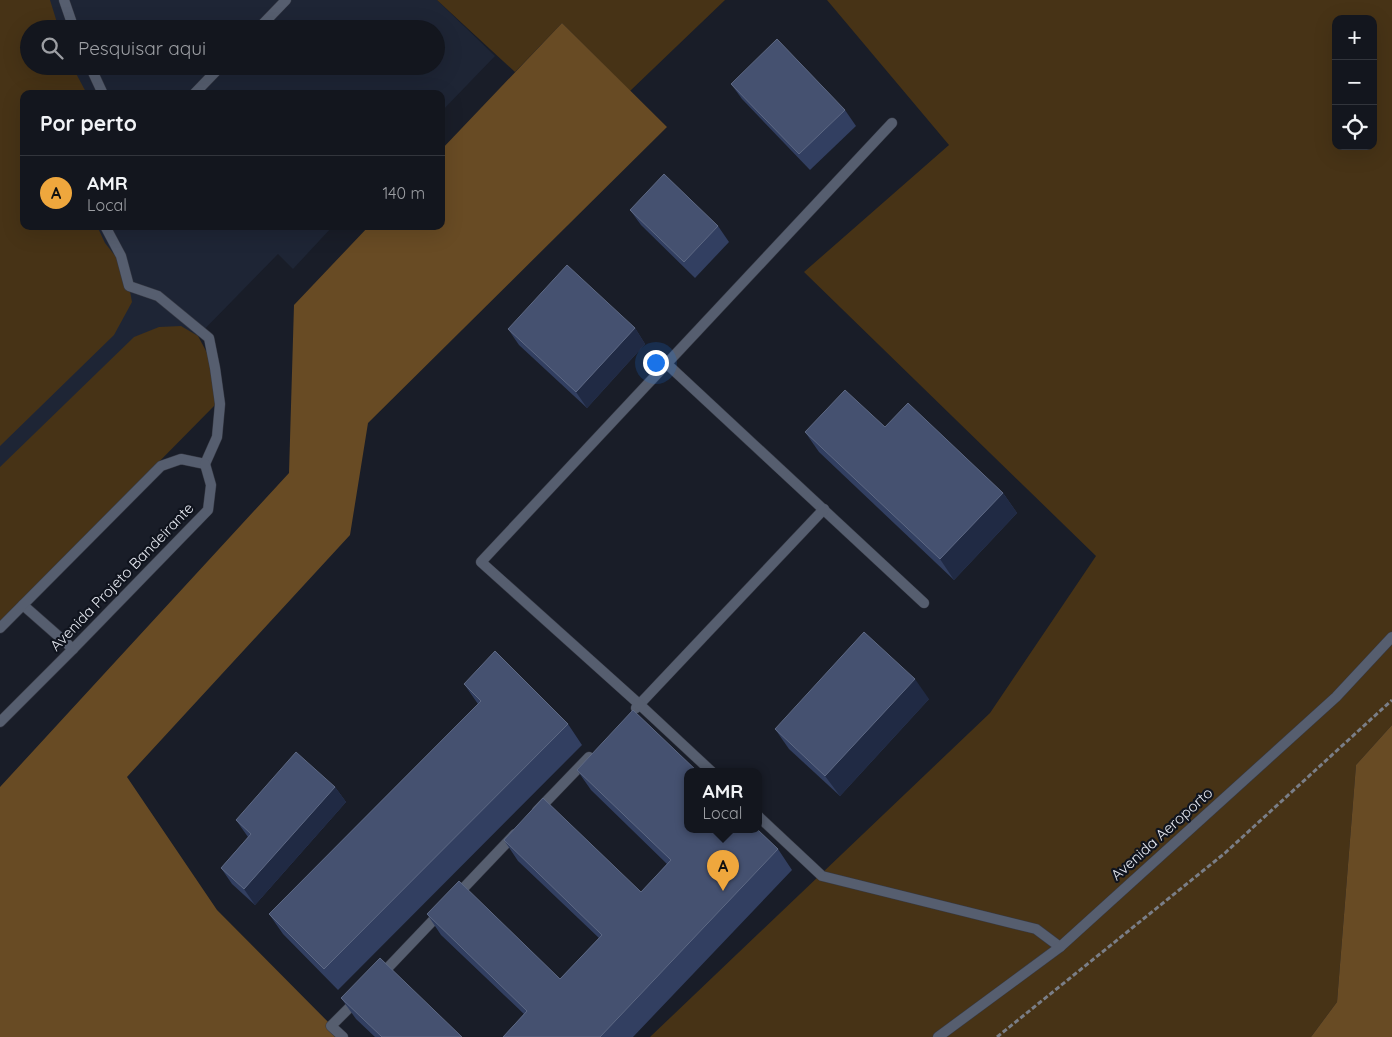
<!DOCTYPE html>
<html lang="pt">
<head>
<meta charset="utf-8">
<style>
  body { margin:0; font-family:Quicksand,sans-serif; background:#1c1f27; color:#f1f3f6 }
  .controls { position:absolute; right:15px; top:15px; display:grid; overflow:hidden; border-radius:10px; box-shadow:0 5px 20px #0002 }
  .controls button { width:45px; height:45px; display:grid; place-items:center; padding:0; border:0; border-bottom:1px solid #32353c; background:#13161e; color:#f1f3f6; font:25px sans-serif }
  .you { position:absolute; left:655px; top:362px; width:18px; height:18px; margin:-12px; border:4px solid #fff; border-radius:50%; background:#1a73e8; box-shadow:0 0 0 8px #1a73e833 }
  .badge { display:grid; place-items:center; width:32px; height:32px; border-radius:50%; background:#efa73d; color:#111; font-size:16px; font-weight:700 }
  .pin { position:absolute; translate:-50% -41px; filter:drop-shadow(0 1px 2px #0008) }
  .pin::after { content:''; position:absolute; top:26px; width:18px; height:15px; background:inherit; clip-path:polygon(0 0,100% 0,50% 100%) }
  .popup { position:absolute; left:684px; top:768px; width:78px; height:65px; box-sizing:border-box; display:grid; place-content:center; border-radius:10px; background:#13161e; filter:drop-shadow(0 1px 4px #0005); font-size:16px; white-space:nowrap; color:#9d9fa4 }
  .popup b { font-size:19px; color:#f1f3f6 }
  .popup::after { content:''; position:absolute; left:50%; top:100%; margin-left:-10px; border:10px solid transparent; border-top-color:#13161e }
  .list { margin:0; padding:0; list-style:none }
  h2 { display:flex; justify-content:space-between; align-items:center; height:65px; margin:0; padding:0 20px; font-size:21px }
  h2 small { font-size:16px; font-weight:400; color:#9d9fa4 }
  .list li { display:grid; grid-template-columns:32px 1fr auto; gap:15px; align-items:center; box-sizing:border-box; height:75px; padding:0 20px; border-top:1px solid #32353c }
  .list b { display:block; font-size:19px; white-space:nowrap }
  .list p { margin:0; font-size:16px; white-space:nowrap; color:#9d9fa4 }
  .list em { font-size:16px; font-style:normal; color:#9d9fa4 }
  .icon { flex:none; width:28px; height:28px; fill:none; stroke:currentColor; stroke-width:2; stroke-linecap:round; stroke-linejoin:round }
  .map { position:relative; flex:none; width:1392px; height:1037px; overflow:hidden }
  .search { position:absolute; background:#13161e; box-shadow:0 5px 20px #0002; left:20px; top:20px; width:425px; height:55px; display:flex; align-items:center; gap:12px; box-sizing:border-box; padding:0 18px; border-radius:28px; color:#9d9fa4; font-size:19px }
  .panel { position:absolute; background:#13161e; box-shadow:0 5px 20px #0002; left:20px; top:90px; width:425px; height:140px; border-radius:10px }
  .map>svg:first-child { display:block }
  .built { fill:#1e2535; fill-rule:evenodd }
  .green { fill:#473316; fill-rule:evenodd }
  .forest { fill:#684b24 }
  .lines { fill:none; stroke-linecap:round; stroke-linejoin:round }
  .lane-casing { stroke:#363944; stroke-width:11 }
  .path { stroke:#7a7e87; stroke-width:3; stroke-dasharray:5 2.5; stroke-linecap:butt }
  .lane { stroke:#565e6f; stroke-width:10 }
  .wall { fill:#323f61 }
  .shaded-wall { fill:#202a44 }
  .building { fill:#455170; stroke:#5e6984 }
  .labels { text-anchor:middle; stroke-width:4.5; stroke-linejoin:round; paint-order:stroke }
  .street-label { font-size:15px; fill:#e5e8f0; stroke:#10141e }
</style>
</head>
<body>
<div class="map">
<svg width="1392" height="1037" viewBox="0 0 1392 1037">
  <rect width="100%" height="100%" fill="#191d28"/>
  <path class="built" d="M0,0H437L495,56L441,112V94H24V226H333L293,269L278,254L192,342L0,605ZM29,29H436V66H29Z"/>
  <g class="green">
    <polygon points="0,0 50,0 59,29 29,29 29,66 72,66 87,94 24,94 24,226 97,226 105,243 120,262 129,286 132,302 114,335 0,446"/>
    <polygon points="437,0 725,0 630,91 562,23 515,72"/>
    <path d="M827,0H1392V725L1356,765L1337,1002L1311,1037H650L990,713L1096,556L804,272L949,145ZM1336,19H1373V146H1336Z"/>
    <polygon points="181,326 198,336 205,349 217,375 216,404 0,623 0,467 134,337 159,327"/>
  </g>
  <g class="forest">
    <polygon points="562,23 667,127 368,423 350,535 127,777 217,910 343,1037 0,1037 0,787 289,473 294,305 369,226 441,226 441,150"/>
    <polygon points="1392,725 1392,1037 1311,1037 1337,1002 1356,765"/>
  </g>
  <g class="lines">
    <defs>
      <g id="lane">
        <polyline points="64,0 74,29"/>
        <polyline points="258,29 286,0"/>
        <polyline points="90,66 103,94"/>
        <polyline points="194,94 221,66"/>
        <polyline points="105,226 121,256 129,286 158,296 209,338 215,368 220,404 217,437 205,464"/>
        <polyline points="667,364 924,603"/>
        <polyline points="23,605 73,649"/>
        <polyline points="0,628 161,466 181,459 205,464"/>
        <polyline points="636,708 824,509"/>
        <polyline points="0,722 73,649 208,510 211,485 205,464"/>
        <polyline points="712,772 639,704 481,562 892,123"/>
        <polyline points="537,811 589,757"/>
        <polyline points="758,816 822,876 1036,929 1060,947"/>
        <polyline points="456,896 515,834"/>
        <polyline points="380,976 441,912"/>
        <polyline points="343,1037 331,1026 358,999"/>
        <polyline points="938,1037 1060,947 1336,697 1392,637"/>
      </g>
    </defs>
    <use href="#lane" class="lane-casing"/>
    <polyline class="path" points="997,1037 1225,853 1392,700"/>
    <use href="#lane" class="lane"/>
  </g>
  <g class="wall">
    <polygon points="731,84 845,110 856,126 810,170 742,99"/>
    <polygon points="630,210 718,226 729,242 695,278 641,225"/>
    <polygon points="635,328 645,344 587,408 519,345 508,329"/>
    <polygon points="885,427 1003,493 1017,513 954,580 819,452 805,432"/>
    <polygon points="464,684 568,724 582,745 338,990 283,934 269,914 478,704"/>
    <polygon points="929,699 840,796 789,749 775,729"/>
    <polygon points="577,770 778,849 792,870 633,1037 503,1037 524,1014 441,935 427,914 560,979 599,938 518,861 504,840 641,892 667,864 591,790"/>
    <polygon points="335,787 346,802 255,905 232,884 221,868 248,837 236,820"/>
    <polygon points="341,998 462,1037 375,1037 356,1019"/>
  </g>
  <g class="shaded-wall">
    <polygon points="635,328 645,344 587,408 576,392"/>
    <polygon points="1003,493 1017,513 954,580 940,559"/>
    <polygon points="915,679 929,699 840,796 825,776"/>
    <polygon points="335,787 346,802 255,905 244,889"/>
  </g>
  <g class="building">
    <polygon points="777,39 845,110 799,154 731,84"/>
    <polygon points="664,174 718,226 684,262 630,210"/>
    <polygon points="567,265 635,328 576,392 508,329"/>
    <polygon points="845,390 885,427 908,403 1003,493 940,559 805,432"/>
    <polygon points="864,632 915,679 825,776 775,729"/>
    <polygon points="495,651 568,724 324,969 269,914 481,701 464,684"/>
    <polygon points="633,710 698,772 688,772 688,830 758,830 778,849 600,1037 503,1037 527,1011 427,914 459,881 560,979 602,935 504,840 543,798 641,892 671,860 577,770"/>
    <polygon points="296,752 335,787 244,889 221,868 251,834 236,820"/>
    <polygon points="380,958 462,1037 382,1037 341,998"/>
  </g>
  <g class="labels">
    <g class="street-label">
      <text transform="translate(122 577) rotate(-46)" y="5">Avenida Projeto Bandeirante</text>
      <text transform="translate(1162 834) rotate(-42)" y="5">Avenida Aeroporto</text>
    </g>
  </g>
</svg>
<div class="controls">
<button>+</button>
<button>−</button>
<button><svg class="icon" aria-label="locate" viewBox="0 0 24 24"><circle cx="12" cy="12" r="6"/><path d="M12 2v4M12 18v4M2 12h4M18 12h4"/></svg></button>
</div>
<div class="you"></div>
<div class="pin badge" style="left:723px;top:891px">A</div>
<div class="popup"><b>AMR</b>Local</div>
<div class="search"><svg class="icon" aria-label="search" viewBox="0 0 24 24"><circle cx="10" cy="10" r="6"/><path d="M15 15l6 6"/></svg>Pesquisar aqui</div>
<section class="panel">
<h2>Por perto<small></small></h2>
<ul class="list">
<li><span class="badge">A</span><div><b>AMR</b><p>Local</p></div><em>140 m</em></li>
</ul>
</section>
</div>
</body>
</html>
